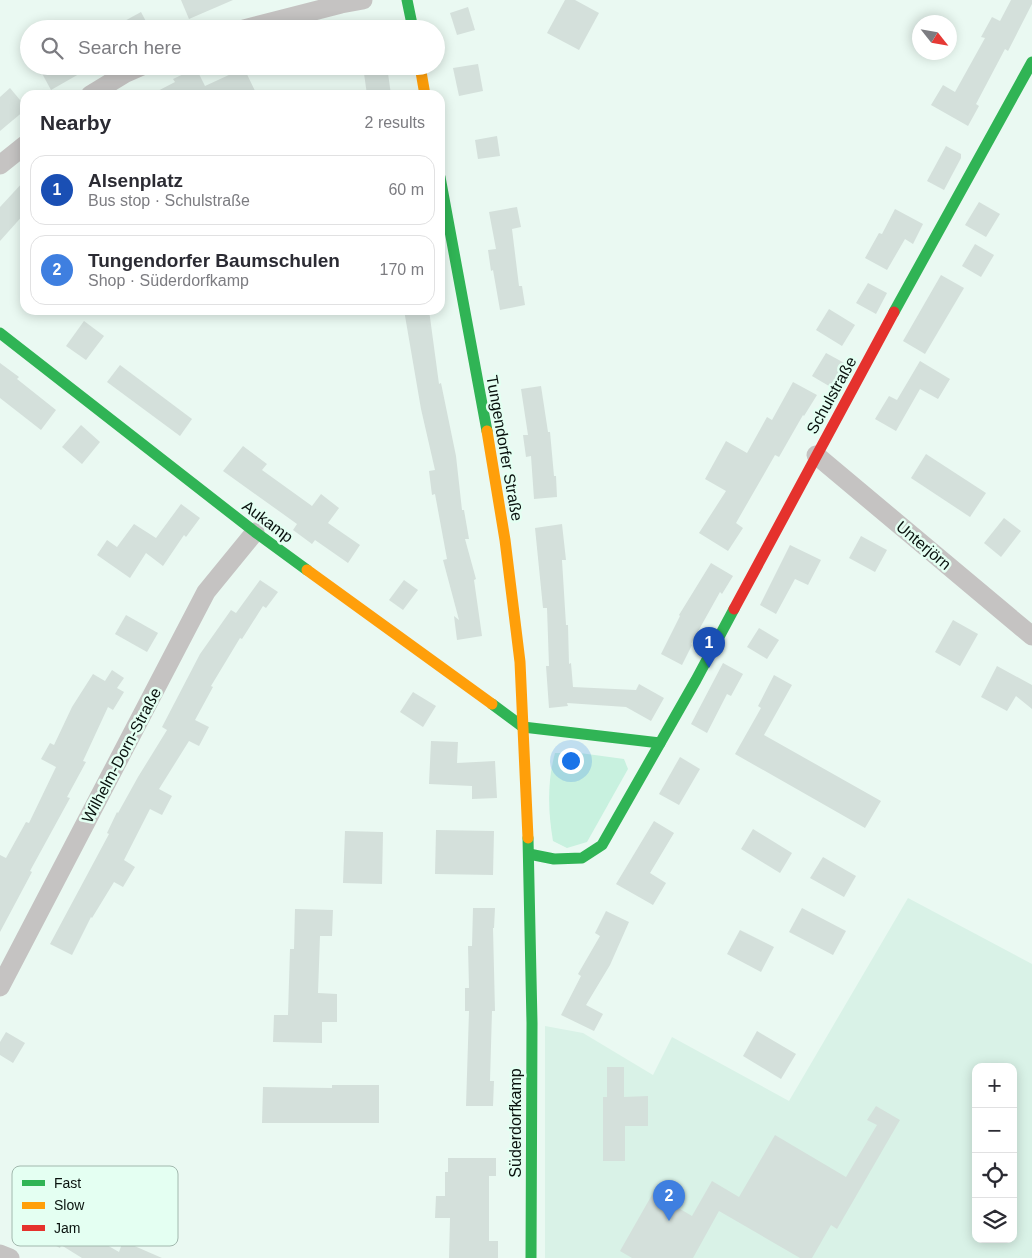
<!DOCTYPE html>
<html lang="en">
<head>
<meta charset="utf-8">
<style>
  body { margin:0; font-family:Helvetica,sans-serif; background:#f7f7f7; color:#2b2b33 }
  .controls { position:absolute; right:15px; bottom:15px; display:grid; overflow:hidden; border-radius:10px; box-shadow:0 2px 12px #0003 }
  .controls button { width:45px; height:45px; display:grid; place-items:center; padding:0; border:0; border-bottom:1px solid #e1e1e2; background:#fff; color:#2b2b33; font:25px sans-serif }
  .compass { position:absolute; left:912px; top:15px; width:45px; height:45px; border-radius:50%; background:#fff; box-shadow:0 2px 12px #0003; rotate:121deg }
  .you { position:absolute; left:570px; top:760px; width:18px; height:18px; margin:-12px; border:4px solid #fff; border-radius:50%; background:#1a73e8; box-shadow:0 0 0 8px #1a73e833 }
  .badge { display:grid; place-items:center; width:32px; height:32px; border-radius:50%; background:#7c3aed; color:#fff; font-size:16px; font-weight:700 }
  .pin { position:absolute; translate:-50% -41px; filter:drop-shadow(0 1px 2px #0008) }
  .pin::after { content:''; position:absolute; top:26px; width:18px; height:15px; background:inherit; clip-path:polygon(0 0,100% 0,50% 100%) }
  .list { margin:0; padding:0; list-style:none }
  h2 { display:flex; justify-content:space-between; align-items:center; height:65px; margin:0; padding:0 20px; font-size:21px }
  h2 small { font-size:16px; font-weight:400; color:#7c7c81 }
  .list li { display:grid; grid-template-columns:32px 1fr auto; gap:15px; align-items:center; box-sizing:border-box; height:70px; margin:0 10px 10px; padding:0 10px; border:1px solid #e1e1e2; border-radius:15px }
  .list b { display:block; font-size:19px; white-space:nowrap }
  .list p { margin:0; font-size:16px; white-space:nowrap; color:#7c7c81 }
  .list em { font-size:16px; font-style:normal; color:#7c7c81 }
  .icon { flex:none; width:28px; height:28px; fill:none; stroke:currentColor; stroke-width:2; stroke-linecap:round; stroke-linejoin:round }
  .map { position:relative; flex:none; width:1032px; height:1258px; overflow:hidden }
  .search { position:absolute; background:#fff; box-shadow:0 2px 12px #0003; left:20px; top:20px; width:425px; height:55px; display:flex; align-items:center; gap:12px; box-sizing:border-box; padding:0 18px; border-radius:28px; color:#7c7c81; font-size:19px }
  .panel { position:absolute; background:#fff; box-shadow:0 2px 12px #0003; left:20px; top:90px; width:425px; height:225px; border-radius:15px }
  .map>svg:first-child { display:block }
  .built { fill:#d9f2e7; fill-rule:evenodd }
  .green { fill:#c8f1df }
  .building { fill:#d4e0db }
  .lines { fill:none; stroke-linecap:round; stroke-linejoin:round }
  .street { stroke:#c5c3c2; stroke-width:19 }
  .fast { stroke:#30b455; stroke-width:11 }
  .slow { stroke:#ff9f0a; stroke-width:11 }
  .jam { stroke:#e5322d; stroke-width:11 }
  .labels { text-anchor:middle; stroke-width:5; stroke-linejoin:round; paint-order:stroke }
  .street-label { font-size:16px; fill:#09120e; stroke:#e4fff2 }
  .key { fill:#e4fff2; stroke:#a2b8ae; stroke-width:1 }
  .key-label { font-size:14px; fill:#09120e }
</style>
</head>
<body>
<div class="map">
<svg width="1032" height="1258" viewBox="0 0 1032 1258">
  <rect width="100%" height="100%" fill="#eaf9f2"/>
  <path class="built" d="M908,898L1032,964V1258H545V1026L583,1033L653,1075L672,1037L789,1101ZM976,1067H1013V1239H976Z"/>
  <path class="green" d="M555,753H580L624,759L628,769L587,842L567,848L553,841C548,812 547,782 555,753Z"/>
  <g class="building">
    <polygon points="181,0 233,0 189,19"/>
    <polygon points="565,0 575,0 599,13 579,50 547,33"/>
    <polygon points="1011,0 1032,0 1032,4 1008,51 1005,49 976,104 979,106 968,126 931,105 943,85 955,92 985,38 981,37 992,17 1000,21"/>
    <polygon points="468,7 475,30 457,35 450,13"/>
    <polygon points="141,12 150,29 110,29"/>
    <polygon points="478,64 483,91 459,96 453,68"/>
    <polygon points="38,66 93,66 51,90"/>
    <polygon points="363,66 387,66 391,95 367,95"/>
    <polygon points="196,68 205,86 244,68 257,95 150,95 175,82 173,79"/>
    <polygon points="10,88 25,106 25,110 0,131 0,97"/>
    <polygon points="497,136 500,156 478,159 475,140"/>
    <polygon points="946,146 961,154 961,158 944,190 927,181"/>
    <polygon points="25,180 25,213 0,241 0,207"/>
    <polygon points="979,202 1000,214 986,237 965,225"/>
    <polygon points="517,207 521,227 512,229 519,286 522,286 525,305 500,310 493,270 491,271 488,250 496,249 489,212"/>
    <polygon points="895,209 923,224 913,244 905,239 887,270 865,258 879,233 882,234"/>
    <polygon points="975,244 994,255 981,277 962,266"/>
    <polygon points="941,275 964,288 925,354 903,341"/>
    <polygon points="868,283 887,293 876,314 856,303"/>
    <polygon points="829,309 855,325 842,346 816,330"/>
    <polygon points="404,310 429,310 439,384 441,383 456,456 462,510 464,510 469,539 465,539 476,579 474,580 482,636 457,640 454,616 459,620 443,560 447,559 435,494 432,495 429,471 435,470 421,409"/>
    <polygon points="84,321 104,336 86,360 66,346"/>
    <polygon points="826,353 848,365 834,389 812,376"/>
    <polygon points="920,361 950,379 938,399 920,389 896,431 875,419 889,396 897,400"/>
    <polygon points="0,363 19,377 17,379 56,410 41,430 0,398"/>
    <polygon points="120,365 192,419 180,436 107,382"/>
    <polygon points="793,382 817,395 804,416 803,415 779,457 775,455 736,523 743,528 728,551 699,533 726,491 705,479 726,441 747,453 767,417 772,420"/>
    <polygon points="541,386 548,432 550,432 554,476 556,476 557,497 534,499 531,456 526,457 523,435 528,435 521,389"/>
    <polygon points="81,425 100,442 82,464 62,447"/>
    <polygon points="243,446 267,464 262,470 312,506 321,494 339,508 328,523 360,545 348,563 315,540 312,544 293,530 297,524 223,471"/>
    <polygon points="926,454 986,493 970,517 911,478"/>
    <polygon points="181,504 200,518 186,537 184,535 163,566 146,553 130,578 97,555 107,540 117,547 134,524 156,538"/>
    <polygon points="1004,518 1021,531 1001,557 984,543"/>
    <polygon points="562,524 566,560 562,560 566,625 568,625 569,664 571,663 573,687 636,690 639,684 664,698 651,721 626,707 567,703 568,706 549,708 546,666 549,666 547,608 543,608 535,528"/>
    <polygon points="861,536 887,550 875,572 849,558"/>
    <polygon points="790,545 821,560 808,585 795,579 776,614 760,605"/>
    <polygon points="711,563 733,576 722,594 720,592 691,644 692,645 682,665 661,654 680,616 679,615"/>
    <polygon points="260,580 278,592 266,608 263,606 242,639 240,638 211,686 213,687 195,720 209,727 199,746 189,741 159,789 172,796 162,815 150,809 124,860 135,867 123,887 114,882 92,918 91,917 72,955 50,944 109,834 107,833 117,812 118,813 138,777 167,730 162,727 200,654 231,610 236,613"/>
    <polygon points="404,580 418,590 403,610 389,600"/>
    <polygon points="126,615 158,633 147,652 115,634"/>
    <polygon points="953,620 978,634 960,666 935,652"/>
    <polygon points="759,628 779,640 767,659 747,647"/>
    <polygon points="723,663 743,674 731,696 727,694 707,733 691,724"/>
    <polygon points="997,666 1032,685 1032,709 1016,696 1007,711 981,697"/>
    <polygon points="112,670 124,678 117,688 124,692 113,710 108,707 83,761 86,762 67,797 70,798 30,871 32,872 0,932 0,855 6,858 26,822 29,823 56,767 41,759 50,743 54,745 72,707 93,674 105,681"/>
    <polygon points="774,675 792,685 764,735 881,801 865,828 735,754 761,708 758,706"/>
    <polygon points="413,692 436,706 423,727 400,712"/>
    <polygon points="431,741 458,742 457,763 495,761 497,798 472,799 472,786 429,784"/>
    <polygon points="680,757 700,769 679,805 659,794"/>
    <polygon points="654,821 674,833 650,873 666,883 653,905 616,884"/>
    <polygon points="753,829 792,853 780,873 741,849"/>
    <polygon points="436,830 494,831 493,875 435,874"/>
    <polygon points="345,831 383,832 382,884 343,883"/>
    <polygon points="823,857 856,876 844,897 810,878"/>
    <polygon points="473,908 495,908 494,928 493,928 495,1011 492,1011 490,1081 494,1081 493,1106 466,1106 469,1011 465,1011 465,988 469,988 468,946 472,946"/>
    <polygon points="802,908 846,931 833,955 789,932"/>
    <polygon points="295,909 333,910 332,936 320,936 318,993 337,994 337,1022 322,1022 322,1043 273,1042 274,1015 288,1015 290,949 294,949"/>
    <polygon points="606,911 629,922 610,965 586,1005 603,1014 594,1031 561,1015 581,976 578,974 600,936 595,933"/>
    <polygon points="740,930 774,947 761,972 727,954"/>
    <polygon points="757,1031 796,1054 781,1079 743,1056"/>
    <polygon points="6,1032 25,1043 13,1063 0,1055 0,1042"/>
    <polygon points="607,1067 624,1067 624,1097 648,1096 648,1126 625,1126 625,1161 603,1161 603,1097 607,1097"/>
    <polygon points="332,1085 379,1085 379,1123 262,1123 263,1087 332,1088"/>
    <polygon points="876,1106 900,1120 837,1229 831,1225 812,1258 800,1258 719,1211 693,1258 632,1258 620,1251 653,1193 692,1216 712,1181 739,1197 775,1135 846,1177 877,1125 867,1120"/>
    <polygon points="448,1158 496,1158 496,1176 489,1176 489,1241 498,1241 498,1258 449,1258 450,1218 435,1218 436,1196 445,1196 445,1172 448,1172"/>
    <polygon points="49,1206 75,1220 72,1225 119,1252 123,1241 162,1258 82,1258 61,1245 60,1248 34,1234"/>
  </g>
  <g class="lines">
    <g class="street">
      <polyline points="244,29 341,4 363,0"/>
      <polyline points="90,95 126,73 142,66"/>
      <polyline points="0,165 25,145"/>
      <polyline points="816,455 1032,636"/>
      <polyline points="0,987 206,592 255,532"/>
      <polyline points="0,1254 10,1258"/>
    </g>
    <g class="fast">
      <polyline points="407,0 413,29"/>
      <polyline points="440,177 487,431"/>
      <polyline points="894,312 1032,62"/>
      <polyline points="0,333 255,532 307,570"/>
      <polyline points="492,704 523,727 660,743"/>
      <polyline points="528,838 532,1023 531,1258"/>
      <polyline points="529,854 554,859 582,858 602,845 696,680 734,609"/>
    </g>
    <g class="slow">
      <polyline points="420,66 425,95"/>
      <polyline points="487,431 505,540 520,662 528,838"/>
      <polyline points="307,570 492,704"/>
    </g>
    <polyline class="jam" points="734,609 894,312"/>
  </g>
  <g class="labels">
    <g class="street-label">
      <text transform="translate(831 395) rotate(-61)" y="6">Schulstraße</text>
      <text transform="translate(505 448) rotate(80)" y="6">Tungendorfer Straße</text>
      <text transform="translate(268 521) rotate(37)" y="6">Aukamp</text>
      <text transform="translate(924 545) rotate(40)" y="6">Unterjörn</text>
      <text transform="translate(121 755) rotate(-62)" y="6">Wilhelm-Dorn-Straße</text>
      <text transform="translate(515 1123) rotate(-90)" y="6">Süderdorfkamp</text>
    </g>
  </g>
  <rect x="12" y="1166" width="166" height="80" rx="8" class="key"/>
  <rect x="22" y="1180" width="23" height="6" fill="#30b455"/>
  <rect x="22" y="1202" width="23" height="7" fill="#ff9f0a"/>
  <rect x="22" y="1225" width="23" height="6" fill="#e5322d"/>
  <g class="key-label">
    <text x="54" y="1188">Fast</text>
    <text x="54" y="1210">Slow</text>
    <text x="54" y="1233">Jam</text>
  </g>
</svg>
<div class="controls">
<button>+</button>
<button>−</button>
<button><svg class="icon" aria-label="locate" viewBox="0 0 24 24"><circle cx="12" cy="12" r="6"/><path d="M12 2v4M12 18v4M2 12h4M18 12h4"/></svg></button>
<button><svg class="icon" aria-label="layers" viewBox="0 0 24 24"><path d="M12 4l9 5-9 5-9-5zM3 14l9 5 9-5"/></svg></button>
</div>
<svg class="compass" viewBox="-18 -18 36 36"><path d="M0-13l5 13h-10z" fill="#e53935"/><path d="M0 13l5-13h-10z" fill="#7c7c81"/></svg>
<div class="you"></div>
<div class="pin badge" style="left:709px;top:668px;background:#1a4fb4">1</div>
<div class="pin badge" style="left:669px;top:1221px;background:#3f7fe0">2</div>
<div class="search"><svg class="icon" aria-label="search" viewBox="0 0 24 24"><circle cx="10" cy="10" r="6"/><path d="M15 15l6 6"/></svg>Search here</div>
<section class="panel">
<h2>Nearby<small>2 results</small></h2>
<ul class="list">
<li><span class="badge" style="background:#1a4fb4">1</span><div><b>Alsenplatz</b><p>Bus stop · Schulstraße</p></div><em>60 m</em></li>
<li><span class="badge" style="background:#3f7fe0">2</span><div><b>Tungendorfer Baumschulen</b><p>Shop · Süderdorfkamp</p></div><em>170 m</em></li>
</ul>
</section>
</div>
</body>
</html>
